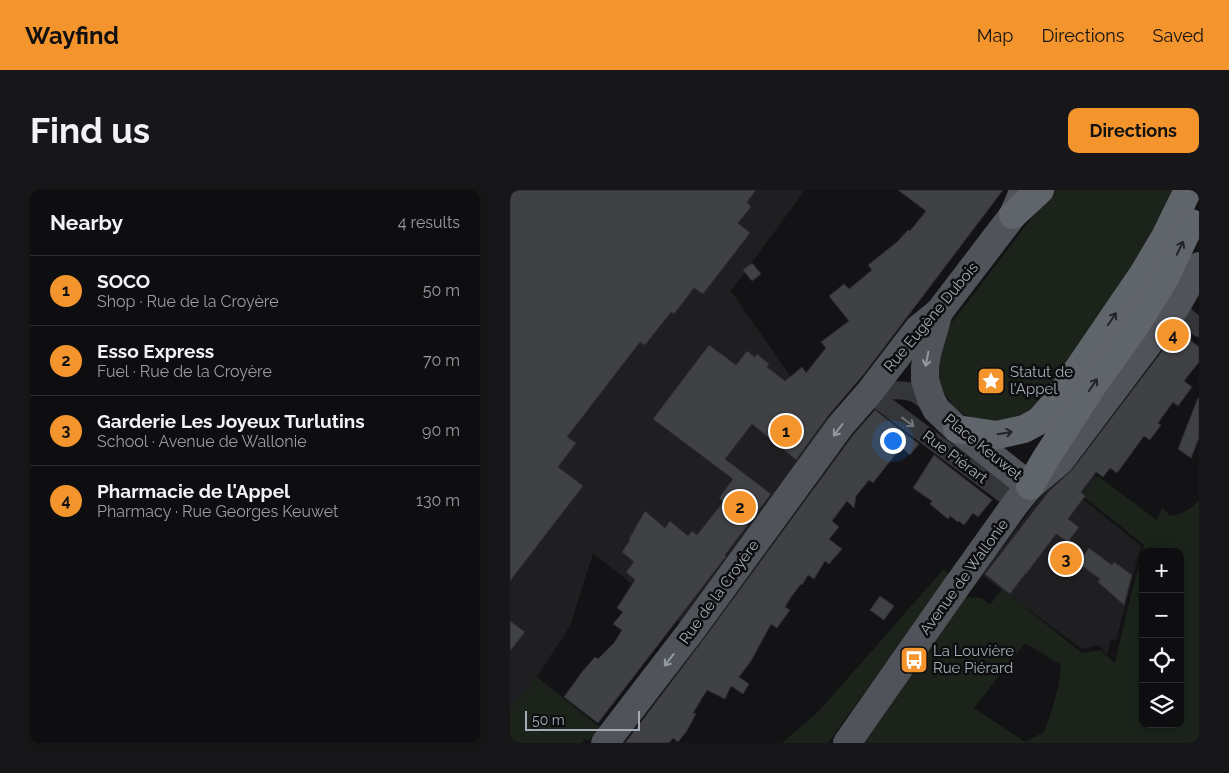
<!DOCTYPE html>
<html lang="en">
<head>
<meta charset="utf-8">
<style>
  body { margin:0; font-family:Raleway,sans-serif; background:#171719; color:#f1f3f6 }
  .controls { position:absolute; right:15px; bottom:15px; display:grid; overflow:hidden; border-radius:10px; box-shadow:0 2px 12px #0003 }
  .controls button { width:45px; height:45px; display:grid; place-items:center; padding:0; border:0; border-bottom:1px solid #2e2e30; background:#0e0e10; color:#f1f3f6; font:25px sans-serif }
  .scale { position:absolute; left:15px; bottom:12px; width:115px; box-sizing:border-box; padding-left:5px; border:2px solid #a4acb5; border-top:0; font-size:14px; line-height:18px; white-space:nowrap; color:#a4acb5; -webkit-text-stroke:4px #0e0e10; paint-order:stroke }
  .you { position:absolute; left:382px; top:250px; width:18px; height:18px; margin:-12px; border:4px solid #fff; border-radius:50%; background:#1a73e8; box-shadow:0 0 0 8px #1a73e833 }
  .badge { display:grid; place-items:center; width:32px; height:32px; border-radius:50%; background:#f3942c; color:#111; font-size:16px; font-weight:700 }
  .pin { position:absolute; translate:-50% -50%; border:2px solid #fff; box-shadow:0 1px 5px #0006 }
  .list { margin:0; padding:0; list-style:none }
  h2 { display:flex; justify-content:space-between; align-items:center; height:65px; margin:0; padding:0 20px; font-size:21px }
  h2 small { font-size:16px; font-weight:400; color:#9b9c9f }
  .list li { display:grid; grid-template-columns:32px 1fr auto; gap:15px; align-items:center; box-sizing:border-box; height:70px; padding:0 20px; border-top:1px solid #2e2e30 }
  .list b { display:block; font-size:19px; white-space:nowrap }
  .list p { margin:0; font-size:16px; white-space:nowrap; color:#9b9c9f }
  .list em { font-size:16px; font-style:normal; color:#9b9c9f }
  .icon { flex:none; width:28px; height:28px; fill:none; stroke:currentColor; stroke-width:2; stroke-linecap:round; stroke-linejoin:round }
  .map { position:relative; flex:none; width:689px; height:553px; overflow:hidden; border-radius:10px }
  header { display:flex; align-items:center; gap:30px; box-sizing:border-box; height:70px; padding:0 25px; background:#f3942c; color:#111 }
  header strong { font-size:24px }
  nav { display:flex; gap:28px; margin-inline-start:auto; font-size:18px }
  .intro { display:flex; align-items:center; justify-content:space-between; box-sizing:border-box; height:120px; padding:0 30px }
  h1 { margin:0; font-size:35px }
  .button { padding:12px 22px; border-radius:10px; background:#f3942c; color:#111; font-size:18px; font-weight:700 }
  main { display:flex; gap:30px; padding:0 30px }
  aside { flex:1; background:#0e0e10; border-radius:10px; box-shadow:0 2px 12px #0003 }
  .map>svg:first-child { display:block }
  .built { fill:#1f1f22 }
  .green { fill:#1b231b; fill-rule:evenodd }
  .building { fill:#3f4145; stroke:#2d2e31 }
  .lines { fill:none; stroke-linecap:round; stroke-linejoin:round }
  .minor { stroke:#34363a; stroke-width:18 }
  .primary { stroke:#505359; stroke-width:28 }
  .motorway { stroke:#60646b; stroke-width:28 }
  .oneway { stroke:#222427 }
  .oneway2 { stroke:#939aa3 }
  .oneway3 { stroke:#72777e }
  .labels { text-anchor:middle; stroke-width:5; stroke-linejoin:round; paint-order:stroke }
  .street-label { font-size:15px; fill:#a4acb5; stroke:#0e0e10 }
  .poi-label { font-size:15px; fill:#a4acb5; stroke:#0e0e10; text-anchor:start }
</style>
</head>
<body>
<header>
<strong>Wayfind</strong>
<nav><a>Map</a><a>Directions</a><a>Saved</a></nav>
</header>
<div class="intro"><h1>Find us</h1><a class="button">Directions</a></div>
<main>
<aside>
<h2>Nearby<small>4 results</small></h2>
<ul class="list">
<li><span class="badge">1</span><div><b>SOCO</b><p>Shop · Rue de la Croyère</p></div><em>50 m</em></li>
<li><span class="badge">2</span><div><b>Esso Express</b><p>Fuel · Rue de la Croyère</p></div><em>70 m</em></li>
<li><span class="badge">3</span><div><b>Garderie Les Joyeux Turlutins</b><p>School · Avenue de Wallonie</p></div><em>90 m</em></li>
<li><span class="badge">4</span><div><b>Pharmacie de l'Appel</b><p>Pharmacy · Rue Georges Keuwet</p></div><em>130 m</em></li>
</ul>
</aside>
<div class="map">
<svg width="689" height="553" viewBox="0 0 689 553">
  <rect width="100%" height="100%" fill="#131315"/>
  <g class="built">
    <polygon points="0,0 295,0 221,101 299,213 323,232 181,441 83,363 60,436 20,497 0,517"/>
    <polygon points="560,267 589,288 574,310 631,356 606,450 601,449 597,465 589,455 572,459 473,386 473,383"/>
  </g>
  <g class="green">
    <polygon points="543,0 670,0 658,28 524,222 499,233 474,233 457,226 444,217 433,201 427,180 437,139"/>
    <path d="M588,286L647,330L652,318L660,326C673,325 680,319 689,310V553H354L455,407L472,408L480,415L492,399L572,463L590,460L605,473L618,417L634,355L573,306ZM633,362H670V534H633ZM515,453L551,475C550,498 542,520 534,542L515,552L464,518Z"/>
    <polygon points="433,380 440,384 318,553 272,553 309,521"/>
    <polygon points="26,486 89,537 78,551 75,549 72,553 0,553 0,517 20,497"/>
  </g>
  <g class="building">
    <polygon points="0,0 246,0 237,12 241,17 228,33 240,43 193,104 184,98 164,124 161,122 135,155 130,152 57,247 66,253 48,277 73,296 0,391"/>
    <polygon points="388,0 493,0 354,184 318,226 286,270 242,234 215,269 261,304 215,365 216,367 214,369 88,533 54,507 72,482 85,467 88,469 104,453 112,440 103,434 113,422 107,418 125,390 116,382 124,372 112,362 120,350 119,349 135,321 155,338 160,331 178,346 182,341 187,345 213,312 209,308 223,289 143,229 199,155 226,175 237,161 245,167 247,164 259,174 257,177 275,191 292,177 296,183 316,158 311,152 339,131 319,106 334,94 339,99 362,80 358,75 387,52 398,40 400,41 416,21"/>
    <polygon points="242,73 251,84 242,91 233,80"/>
    <polygon points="668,140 689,157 689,172 674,191 682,197 668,216 663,212 648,233 651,235 640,250 634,246 607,283 600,278 593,287 586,282 571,302 575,306 558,329 569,337 558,352 546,344 516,384 515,384 500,404 475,384 539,301 562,280"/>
    <polygon points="688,208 689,209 689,248 681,268 668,259"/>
    <polygon points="365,220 409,254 400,265 391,257 363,293 359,290 346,306 344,318 337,311 322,331 329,337 319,349 332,359 319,374 315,371 304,389 298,385 292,395 291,394 281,407 275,417 280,420 267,438 261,434 241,471 229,487 239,494 233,504 221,496 215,509 197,500 183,523 186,524 176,542 168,552 163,548 159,553 115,553 193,450 343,245"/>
    <polygon points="424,265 482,310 468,327 463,323 454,335 449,331 448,332 440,326 438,329 420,314 422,311 403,298"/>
    <polygon points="579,358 602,375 604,372 622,385 614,415 588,392 590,389 568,373"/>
    <polygon points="370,406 384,416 374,430 360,420"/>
    <polygon points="0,431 15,442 0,461"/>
  </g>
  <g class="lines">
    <g class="minor">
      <polyline points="666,117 689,138"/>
      <polyline points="359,203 506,313"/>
      <path d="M359,203C373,201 390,198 404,203C411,206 418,213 424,217"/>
    </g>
    <g class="primary">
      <polyline points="429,122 417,164 415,177 415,190 421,209 426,219 447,239 520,296"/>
      <polyline points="95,553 181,441 331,235 359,203 408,139 429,122 503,25 512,4"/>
      <polyline points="337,553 444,400 506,313 520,296 550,271 666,117 689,76"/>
    </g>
    <g class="motorway">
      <polyline points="503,25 530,0"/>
      <polyline points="447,239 487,245 514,239 529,231 545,213 633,84 655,47 678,0"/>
      <polyline points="520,296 536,268 584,194 624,138 655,88 681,33"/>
    </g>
  </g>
  <defs><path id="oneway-shaft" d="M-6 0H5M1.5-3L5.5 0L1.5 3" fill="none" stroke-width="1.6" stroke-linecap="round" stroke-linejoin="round" transform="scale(1.25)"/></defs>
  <g class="oneway">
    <use href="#oneway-shaft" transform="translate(670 58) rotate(-64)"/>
    <use href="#oneway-shaft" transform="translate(602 129) rotate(-56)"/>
    <use href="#oneway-shaft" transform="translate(583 195) rotate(-56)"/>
    <use href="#oneway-shaft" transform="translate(495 243) rotate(-10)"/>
  </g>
  <g class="oneway2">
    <use href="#oneway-shaft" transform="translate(417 169) rotate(101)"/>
    <use href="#oneway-shaft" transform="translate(328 240) rotate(127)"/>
    <use href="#oneway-shaft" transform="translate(159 470) rotate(128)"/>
  </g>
  <use class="oneway3" href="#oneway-shaft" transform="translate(398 232) rotate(37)"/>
  <defs>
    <symbol id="sight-square" viewBox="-11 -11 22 22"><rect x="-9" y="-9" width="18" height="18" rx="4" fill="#f3942c" stroke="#0e0e10"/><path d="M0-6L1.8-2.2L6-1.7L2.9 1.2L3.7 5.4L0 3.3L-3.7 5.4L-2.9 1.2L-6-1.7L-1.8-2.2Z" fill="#fff"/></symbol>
    <symbol id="bus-square" viewBox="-11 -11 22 22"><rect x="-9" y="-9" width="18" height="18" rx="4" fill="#f3942c" stroke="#0e0e10"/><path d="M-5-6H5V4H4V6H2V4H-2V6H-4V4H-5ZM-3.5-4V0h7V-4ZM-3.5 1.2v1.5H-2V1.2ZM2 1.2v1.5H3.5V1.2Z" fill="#fff"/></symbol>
  </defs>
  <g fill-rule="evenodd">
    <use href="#sight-square" x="465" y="175" width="32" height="32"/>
    <use href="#bus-square" x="388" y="454" width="32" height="32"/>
  </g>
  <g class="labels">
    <g class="street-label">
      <text transform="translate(421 127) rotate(-50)" y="5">Rue Eugène Dubois</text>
      <text transform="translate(473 257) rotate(39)" y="5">Place Keuwet</text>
      <text transform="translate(445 267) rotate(37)" y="5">Rue Piérart</text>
      <text transform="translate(454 387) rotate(-54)" y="5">Avenue de Wallonie</text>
      <text transform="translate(209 402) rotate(-54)" y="5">Rue de la Croyère</text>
    </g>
    <g class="poi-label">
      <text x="500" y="187">Statut de<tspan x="500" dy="17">l'Appel</tspan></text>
      <text x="423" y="466">La Louvière<tspan x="423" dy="17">Rue Piérard</tspan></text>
    </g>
  </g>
</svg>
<div class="controls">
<button>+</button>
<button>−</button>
<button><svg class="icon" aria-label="locate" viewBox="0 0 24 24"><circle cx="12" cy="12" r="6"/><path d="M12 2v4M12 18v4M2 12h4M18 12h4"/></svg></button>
<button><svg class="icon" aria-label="layers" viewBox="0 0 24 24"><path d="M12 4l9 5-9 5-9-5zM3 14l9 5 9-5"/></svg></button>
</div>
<div class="scale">50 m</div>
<div class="you"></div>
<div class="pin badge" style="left:276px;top:241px">1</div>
<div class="pin badge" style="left:230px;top:317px">2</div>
<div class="pin badge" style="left:556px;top:369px">3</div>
<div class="pin badge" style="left:663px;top:145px">4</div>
</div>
</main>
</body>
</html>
